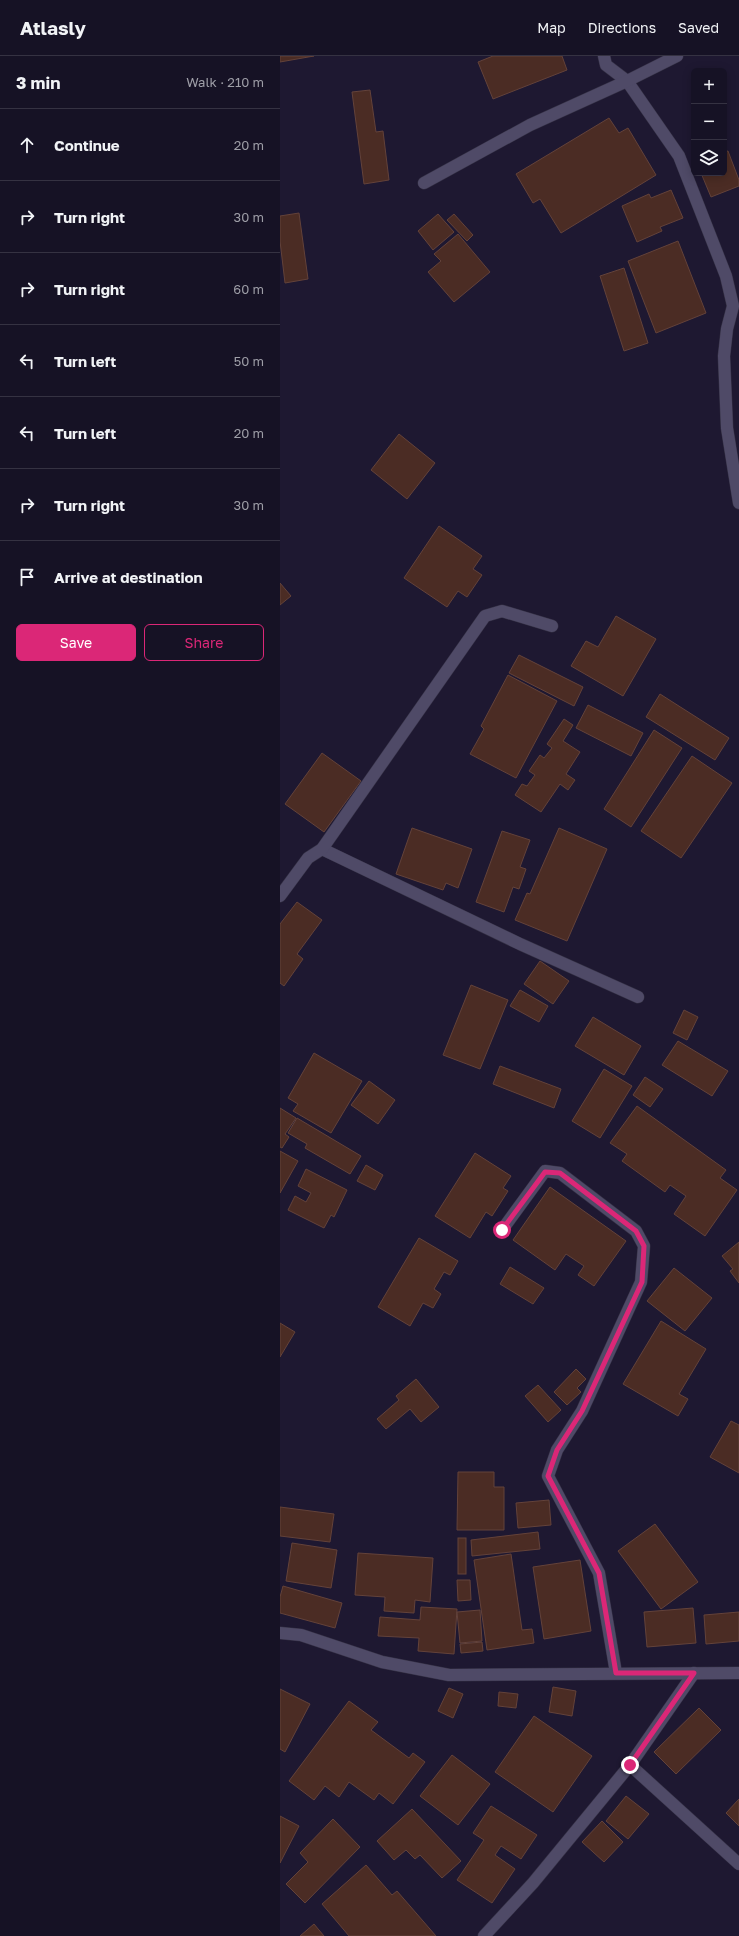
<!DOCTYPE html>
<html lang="en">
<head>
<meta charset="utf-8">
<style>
  body { margin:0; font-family:"Golos Text",sans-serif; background:#232032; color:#f1f3f6 }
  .controls { position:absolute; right:12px; top:12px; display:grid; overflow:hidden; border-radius:6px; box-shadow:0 2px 10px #0003 }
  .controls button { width:36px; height:36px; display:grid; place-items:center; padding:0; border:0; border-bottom:1px solid #353242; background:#161225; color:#f1f3f6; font:20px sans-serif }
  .stop { position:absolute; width:12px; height:12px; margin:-9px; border:3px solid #db2777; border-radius:50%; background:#fff }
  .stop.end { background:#db2777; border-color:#fff; box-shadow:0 1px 4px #0008 }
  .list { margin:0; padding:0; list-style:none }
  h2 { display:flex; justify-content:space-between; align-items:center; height:52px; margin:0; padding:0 16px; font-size:17px }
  h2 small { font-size:13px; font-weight:400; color:#9e9ea7 }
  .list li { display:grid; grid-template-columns:26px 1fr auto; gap:12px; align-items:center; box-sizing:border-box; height:72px; padding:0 16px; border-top:1px solid #353242 }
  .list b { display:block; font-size:15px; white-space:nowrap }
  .list em { font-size:13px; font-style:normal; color:#9e9ea7 }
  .actions { display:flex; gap:8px; padding:12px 16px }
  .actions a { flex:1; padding:9px 0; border:1px solid #db2777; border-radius:6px; text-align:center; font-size:14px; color:#db2777 }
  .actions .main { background:#db2777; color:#fff }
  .icon { flex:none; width:22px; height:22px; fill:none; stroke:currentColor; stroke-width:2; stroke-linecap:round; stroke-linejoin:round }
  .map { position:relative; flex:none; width:459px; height:1880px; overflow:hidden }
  header { display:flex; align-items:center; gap:24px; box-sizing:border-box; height:56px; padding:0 20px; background:#161225; border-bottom:1px solid #353242 }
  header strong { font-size:19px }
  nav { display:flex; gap:22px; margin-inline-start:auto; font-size:14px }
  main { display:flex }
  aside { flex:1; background:#161225 }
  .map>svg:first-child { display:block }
  .building { fill:#4b2c24; stroke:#63423a }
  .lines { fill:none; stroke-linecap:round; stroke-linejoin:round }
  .minor-casing { stroke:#353145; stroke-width:13 }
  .minor { stroke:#4f4a67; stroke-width:12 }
  .route { stroke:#db2777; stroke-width:5 }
</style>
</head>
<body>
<header>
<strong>Atlasly</strong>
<nav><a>Map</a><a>Directions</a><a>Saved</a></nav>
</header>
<main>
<aside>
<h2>3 min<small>Walk · 210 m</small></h2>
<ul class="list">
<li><svg class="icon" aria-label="ahead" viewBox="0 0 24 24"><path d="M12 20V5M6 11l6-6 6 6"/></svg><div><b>Continue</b></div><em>20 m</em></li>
<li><svg class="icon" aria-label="right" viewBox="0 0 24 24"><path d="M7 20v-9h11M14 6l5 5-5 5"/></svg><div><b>Turn right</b></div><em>30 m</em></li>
<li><svg class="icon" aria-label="right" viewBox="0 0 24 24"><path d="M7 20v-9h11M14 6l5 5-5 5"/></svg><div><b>Turn right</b></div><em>60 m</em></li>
<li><svg class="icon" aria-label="left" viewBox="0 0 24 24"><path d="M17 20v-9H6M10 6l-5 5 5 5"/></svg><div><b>Turn left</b></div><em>50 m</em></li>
<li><svg class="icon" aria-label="left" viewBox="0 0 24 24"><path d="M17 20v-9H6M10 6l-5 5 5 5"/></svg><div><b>Turn left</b></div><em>20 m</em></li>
<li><svg class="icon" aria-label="right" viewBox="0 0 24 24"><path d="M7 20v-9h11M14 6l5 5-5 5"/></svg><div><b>Turn right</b></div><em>30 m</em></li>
<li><svg class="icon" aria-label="arrive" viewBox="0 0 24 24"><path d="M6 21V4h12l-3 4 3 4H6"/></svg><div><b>Arrive at destination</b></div></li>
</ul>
<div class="actions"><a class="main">Save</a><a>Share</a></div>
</aside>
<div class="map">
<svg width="459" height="1880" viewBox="0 0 459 1880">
  <rect width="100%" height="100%" fill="#1e1831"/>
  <g class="building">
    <polygon points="0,0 34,0 0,6"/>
    <polygon points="213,0 282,0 287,14 213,43 198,6"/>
    <polygon points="90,34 96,76 103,75 109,124 84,128 72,36"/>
    <polygon points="329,62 339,77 348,72 376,119 281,177 260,143 253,147 236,118"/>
    <polygon points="448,95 459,124 459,130 431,141 421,117 444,117 444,96"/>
    <polygon points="391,134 403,162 380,171 382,175 357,186 342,150 369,138 371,142"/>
    <polygon points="19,157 28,223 5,227 0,185 0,160"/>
    <polygon points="158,158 174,176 153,194 138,175"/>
    <polygon points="174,158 193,179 187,185 167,164"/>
    <polygon points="178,178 210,216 174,246 148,216 161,205 154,198"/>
    <polygon points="398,185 426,257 376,277 348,205"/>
    <polygon points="344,212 368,287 344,295 320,220"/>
    <polygon points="119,378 155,407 127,443 91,414"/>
    <polygon points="159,470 202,500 193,513 202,519 187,541 178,535 167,551 124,522"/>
    <polygon points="0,527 11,540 0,549"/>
    <polygon points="336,560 376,583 343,640 291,610 306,585 318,591"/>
    <polygon points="239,599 303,631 294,650 229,617"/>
    <polygon points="228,619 277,645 236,722 190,698 204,673 201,670"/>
    <polygon points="380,638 449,682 435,704 366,661"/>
    <polygon points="308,649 363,677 351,700 296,672"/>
    <polygon points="284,663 293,669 283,685 300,696 286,718 295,724 288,734 280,728 261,756 235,739 242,728 247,730 255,719 249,715 260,699 264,702 272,692 267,688"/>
    <polygon points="374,674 402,692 351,771 324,753"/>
    <polygon points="42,697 81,725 44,776 5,748"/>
    <polygon points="412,700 452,727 401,802 361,775"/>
    <polygon points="132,772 192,793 178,832 166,827 163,834 116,818"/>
    <polygon points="279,772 327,793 287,885 235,864 247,837 250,838"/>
    <polygon points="222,775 250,784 240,811 246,813 239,833 233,831 224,856 196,846"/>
    <polygon points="17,846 42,864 17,898 23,903 4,930 0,927 0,868"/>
    <polygon points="260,905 289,925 273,948 244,928"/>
    <polygon points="191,929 228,944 200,1013 163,999"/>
    <polygon points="240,934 268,950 259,966 230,950"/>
    <polygon points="404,954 418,961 407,984 393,977"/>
    <polygon points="313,961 361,990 344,1019 295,990"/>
    <polygon points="398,985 448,1015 432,1040 382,1009"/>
    <polygon points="34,997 82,1025 51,1077 13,1055 18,1048 8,1042"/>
    <polygon points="220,1010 281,1033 274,1052 213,1028"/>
    <polygon points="324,1013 352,1030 320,1082 292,1065"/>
    <polygon points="365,1021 383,1033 370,1051 353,1039"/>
    <polygon points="89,1025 115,1044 98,1068 71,1049"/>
    <polygon points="357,1050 446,1114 440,1122 457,1134 425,1180 394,1158 406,1140 390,1129 385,1136 342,1105 347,1098 330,1087"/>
    <polygon points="0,1052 16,1062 5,1078 9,1081 2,1092 0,1091"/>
    <polygon points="17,1062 81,1100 70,1118 25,1092 27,1088 8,1077"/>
    <polygon points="0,1095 18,1105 0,1137"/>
    <polygon points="195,1097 231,1120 223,1132 228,1135 212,1160 206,1156 190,1182 155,1160"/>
    <polygon points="86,1109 103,1119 95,1134 77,1125"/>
    <polygon points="26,1113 67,1134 54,1161 51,1159 44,1172 8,1154 15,1140 26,1146 31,1137 18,1130"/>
    <polygon points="270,1131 346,1185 314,1230 298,1219 304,1210 286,1198 275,1214 233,1184"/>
    <polygon points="139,1182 178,1205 170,1219 164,1216 154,1233 161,1238 153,1252 143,1247 130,1270 98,1251"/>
    <polygon points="459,1186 459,1227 450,1215 453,1213 442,1200"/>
    <polygon points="230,1211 264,1232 253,1248 220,1228"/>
    <polygon points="394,1212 432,1242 405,1275 367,1245"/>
    <polygon points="381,1265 426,1293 399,1338 408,1343 398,1360 343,1328"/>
    <polygon points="0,1267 15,1276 0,1301"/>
    <polygon points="296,1313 306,1323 297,1332 301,1336 287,1349 274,1336"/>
    <polygon points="136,1323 159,1351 141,1366 130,1353 106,1373 97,1363 119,1344 116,1340"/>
    <polygon points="258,1329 281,1354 268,1366 245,1340"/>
    <polygon points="451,1365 459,1369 459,1417 430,1401"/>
    <polygon points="178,1416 214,1416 214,1431 224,1431 224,1474 177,1474"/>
    <polygon points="269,1444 271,1469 238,1472 236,1447"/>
    <polygon points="0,1451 54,1458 50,1486 0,1480"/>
    <polygon points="375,1468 418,1526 381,1553 338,1495"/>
    <polygon points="258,1476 260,1493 192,1500 191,1484"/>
    <rect x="178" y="1482" width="8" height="36"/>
    <polygon points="12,1487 57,1494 51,1532 6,1525"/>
    <polygon points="78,1497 153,1502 150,1546 135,1544 134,1557 104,1555 105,1541 75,1539"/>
    <polygon points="231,1498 242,1574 252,1573 254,1587 207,1594 194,1504"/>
    <polygon points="300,1504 311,1575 264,1583 253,1511"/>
    <polygon points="177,1524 190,1524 191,1544 178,1545"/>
    <polygon points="3,1530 62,1547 55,1572 0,1557 0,1541"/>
    <polygon points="141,1551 177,1553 174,1598 138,1595 139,1582 98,1580 100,1561 140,1564"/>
    <polygon points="413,1552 416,1587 367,1591 364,1556"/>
    <polygon points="200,1554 202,1585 180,1587 177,1556"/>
    <polygon points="459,1556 459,1585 426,1588 424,1559"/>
    <polygon points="202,1586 203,1595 181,1597 180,1588"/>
    <polygon points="273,1631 296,1635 292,1660 269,1656"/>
    <polygon points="169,1632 183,1638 173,1662 158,1655"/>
    <polygon points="0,1633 30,1648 5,1696 0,1693"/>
    <polygon points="219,1636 238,1638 236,1652 218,1650"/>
    <polygon points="69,1645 98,1666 91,1674 129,1702 133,1697 145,1706 113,1748 99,1737 94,1744 69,1726 59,1741 45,1730 34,1744 9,1725"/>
    <polygon points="419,1652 441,1674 396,1718 374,1696"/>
    <polygon points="254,1660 312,1700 273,1756 215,1716"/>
    <polygon points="172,1699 210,1728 178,1769 140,1740"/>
    <polygon points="346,1740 369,1758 348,1783 326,1765"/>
    <polygon points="459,1743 459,1770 446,1757"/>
    <polygon points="211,1750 257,1779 241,1803 221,1790 215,1799 235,1813 212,1847 177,1824 204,1784 193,1777"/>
    <polygon points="132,1753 181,1805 162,1822 140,1799 135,1803 126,1794 114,1804 97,1785"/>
    <polygon points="0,1760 19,1770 0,1807"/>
    <polygon points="53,1763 80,1791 25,1847 6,1828 28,1806 20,1797"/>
    <polygon points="322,1765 343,1786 324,1806 302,1786"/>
    <polygon points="86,1809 112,1839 117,1835 156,1880 69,1880 42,1848"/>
    <polygon points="34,1868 44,1880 20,1880"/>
  </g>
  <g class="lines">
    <defs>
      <g id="minor">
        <polyline points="324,0 326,9 347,25 399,100 446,220 453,250 447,273 444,300 447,372 459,447"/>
        <polyline points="144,127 250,69 347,25 397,0"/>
        <polyline points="42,793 240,888 358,941"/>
        <polyline points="0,840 28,802 42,793 205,560 222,555 272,570"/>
        <polyline points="222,1174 265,1115 280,1117 356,1175 364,1190 361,1226 302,1355 277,1394 268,1420 319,1517 336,1617"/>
        <polyline points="0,1577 21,1579 102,1606 169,1619 459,1617"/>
        <polyline points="350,1709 459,1808"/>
        <polyline points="204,1880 253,1827 350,1709 414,1617"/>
      </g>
    </defs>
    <use href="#minor" class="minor-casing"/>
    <use href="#minor" class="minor"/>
  </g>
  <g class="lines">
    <polyline class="route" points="222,1174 265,1116 280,1117 356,1175 364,1190 362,1226 302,1355 277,1394 268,1420 319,1517 336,1617 414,1617 350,1709"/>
  </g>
</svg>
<div class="controls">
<button>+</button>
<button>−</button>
<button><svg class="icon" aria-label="layers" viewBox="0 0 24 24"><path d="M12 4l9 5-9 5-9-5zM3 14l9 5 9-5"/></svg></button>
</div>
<div class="stop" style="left:222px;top:1174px"></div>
<div class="stop end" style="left:350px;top:1709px"></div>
</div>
</main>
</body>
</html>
